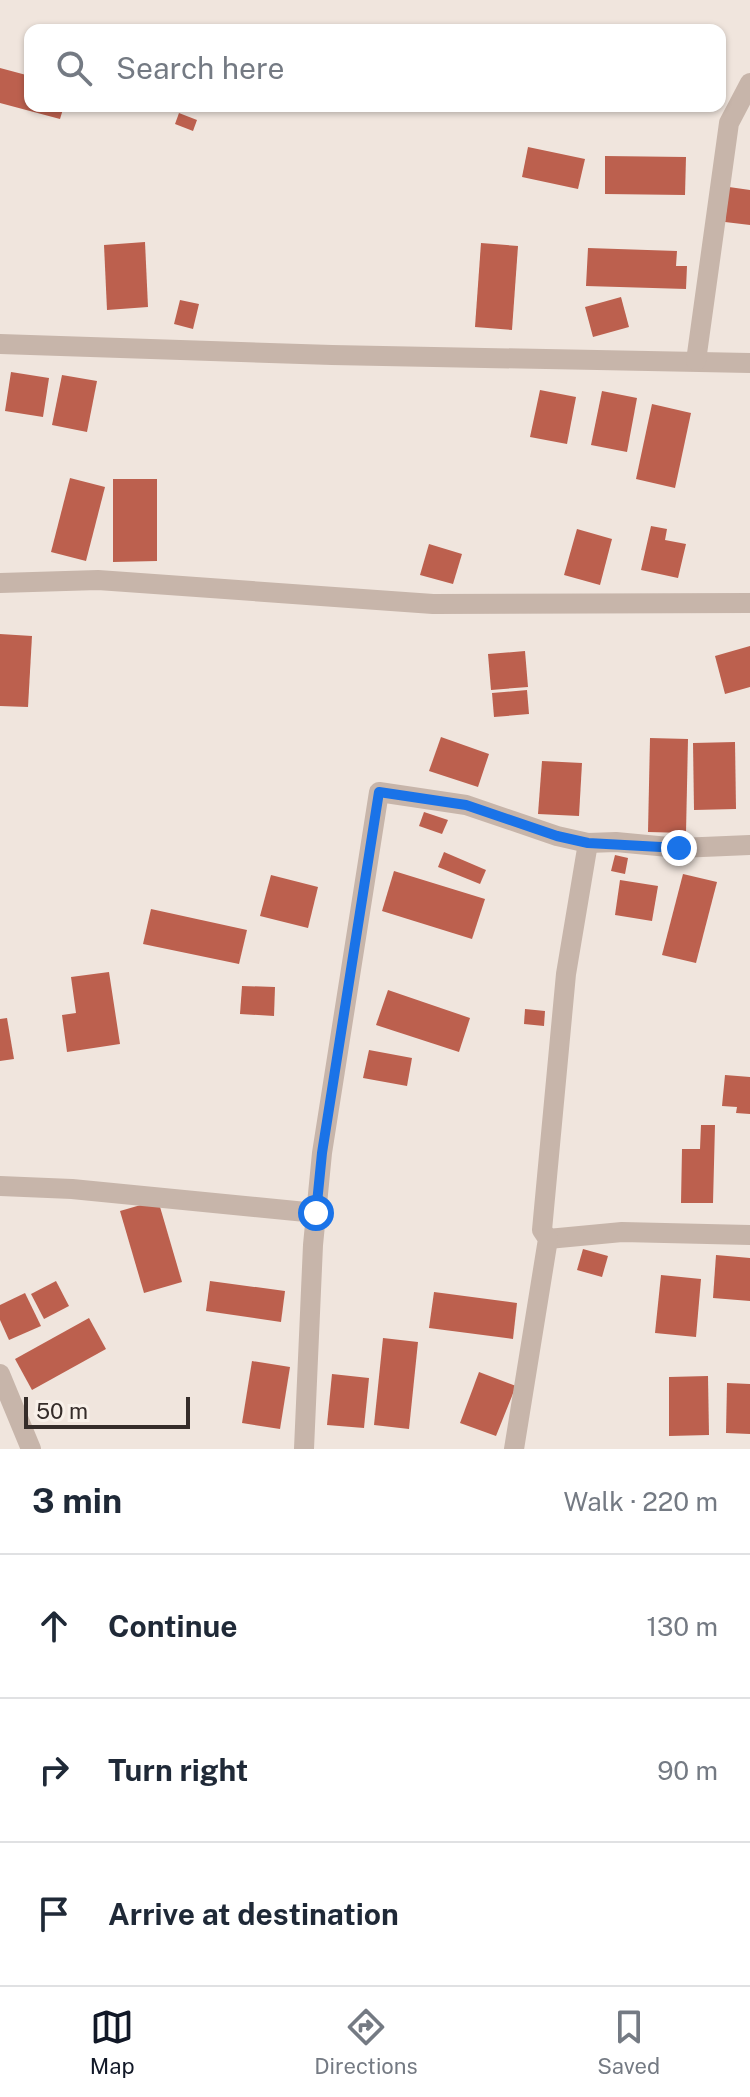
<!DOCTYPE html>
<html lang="en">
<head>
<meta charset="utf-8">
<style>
  body { margin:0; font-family:"Public Sans",sans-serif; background:#f6f6f7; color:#1f2937 }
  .scale { position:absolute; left:24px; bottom:20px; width:166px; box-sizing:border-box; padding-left:8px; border:4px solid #352c29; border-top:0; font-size:22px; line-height:28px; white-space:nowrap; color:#352c29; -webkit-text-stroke:6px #f8f0e9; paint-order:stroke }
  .stop { position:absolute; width:24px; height:24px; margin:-18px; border:6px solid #1a73e8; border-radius:50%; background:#fff }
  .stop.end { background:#1a73e8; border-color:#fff; box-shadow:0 2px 8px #0008 }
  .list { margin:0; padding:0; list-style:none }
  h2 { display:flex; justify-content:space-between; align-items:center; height:104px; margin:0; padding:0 32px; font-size:34px }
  h2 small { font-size:26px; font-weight:400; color:#747a83 }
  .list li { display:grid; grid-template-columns:52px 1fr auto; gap:24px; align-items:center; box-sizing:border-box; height:144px; padding:0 32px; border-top:2px solid #e0e1e3 }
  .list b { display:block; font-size:30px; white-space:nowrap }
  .list em { font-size:26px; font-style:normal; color:#747a83 }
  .icon { flex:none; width:44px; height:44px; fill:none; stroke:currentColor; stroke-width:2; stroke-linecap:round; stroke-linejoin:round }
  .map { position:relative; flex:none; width:750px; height:1449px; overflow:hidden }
  .search { position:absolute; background:#fff; box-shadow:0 2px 6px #0004; left:24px; right:24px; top:24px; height:88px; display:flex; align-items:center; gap:20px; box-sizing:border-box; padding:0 28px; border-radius:16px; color:#747a83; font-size:30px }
  .sheet { height:536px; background:#fff }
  nav { display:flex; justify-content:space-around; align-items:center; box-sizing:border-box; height:112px; border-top:2px solid #e0e1e3; background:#fff; font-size:22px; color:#747a83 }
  nav a { display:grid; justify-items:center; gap:4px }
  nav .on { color:#111827 }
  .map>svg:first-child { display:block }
  .building { fill:#bc604e }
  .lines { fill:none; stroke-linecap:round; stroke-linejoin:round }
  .street { stroke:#c7b5aa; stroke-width:20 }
  .route { stroke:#1a73e8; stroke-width:10 }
</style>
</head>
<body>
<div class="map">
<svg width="750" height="1449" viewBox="0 0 750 1449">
  <rect width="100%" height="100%" fill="#f0e5dd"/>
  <g class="building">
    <polygon points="0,68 30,76 30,106 64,106 60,119 0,103"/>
    <polygon points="179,113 197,120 193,131 175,124"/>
    <polygon points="528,147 585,159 578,189 522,177"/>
    <polygon points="605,156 686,157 685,195 605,194"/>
    <polygon points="729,187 750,190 750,225 725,222"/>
    <polygon points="145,242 148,307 107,310 104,245"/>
    <polygon points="481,243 518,246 512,330 475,327"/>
    <polygon points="588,248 677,251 676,266 687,266 686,289 586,286"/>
    <polygon points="621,297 629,327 593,337 585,307"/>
    <polygon points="180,300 199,304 193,329 174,324"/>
    <polygon points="11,372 49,378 43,417 5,411"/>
    <polygon points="62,375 97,381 87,432 52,425"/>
    <polygon points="540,390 576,397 567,444 530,437"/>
    <polygon points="602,391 637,398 627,452 591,445"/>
    <polygon points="652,404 691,413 675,488 636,479"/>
    <polygon points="70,478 105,487 86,561 51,552"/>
    <polygon points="113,479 157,479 157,561 113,562"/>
    <polygon points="651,526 667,529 665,540 686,544 678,578 641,570"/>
    <polygon points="577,529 612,539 600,585 564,575"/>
    <polygon points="429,544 462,554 453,584 420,575"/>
    <polygon points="0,634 32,636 28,707 0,706"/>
    <polygon points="750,646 750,687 725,694 715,656"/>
    <polygon points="525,651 528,687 491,690 488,654"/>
    <polygon points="527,690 529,714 494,717 492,693"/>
    <polygon points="441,737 489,754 478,787 429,771"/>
    <polygon points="650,738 688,739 686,833 648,832"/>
    <polygon points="735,742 736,809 694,810 693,743"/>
    <polygon points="542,761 582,763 579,816 538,814"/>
    <polygon points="424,812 448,820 442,834 419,826"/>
    <polygon points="444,852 486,870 480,884 438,867"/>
    <polygon points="615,855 628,858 625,874 611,871"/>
    <polygon points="394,871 485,899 472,939 382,911"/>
    <polygon points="683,874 717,882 696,963 662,955"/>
    <polygon points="271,875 318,887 308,928 260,916"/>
    <polygon points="620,880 658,886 652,921 615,915"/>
    <polygon points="151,909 247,930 239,964 143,944"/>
    <polygon points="109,972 120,1044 67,1052 62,1015 76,1013 71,977"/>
    <polygon points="242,986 275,987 274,1016 240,1014"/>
    <polygon points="388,990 470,1018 459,1052 376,1025"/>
    <polygon points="525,1009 545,1011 544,1026 524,1024"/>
    <polygon points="7,1018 14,1059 0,1061 0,1019"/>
    <polygon points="369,1050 412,1058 407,1086 363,1078"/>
    <polygon points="725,1075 750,1077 750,1114 736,1113 737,1107 722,1106"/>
    <polygon points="701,1125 715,1125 713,1203 681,1203 682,1149 700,1149"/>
    <polygon points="158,1200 182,1282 144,1293 120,1211"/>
    <polygon points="583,1249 608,1256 602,1277 577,1270"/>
    <polygon points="716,1255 750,1258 750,1301 713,1298"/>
    <polygon points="661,1275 701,1279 696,1337 655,1333"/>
    <polygon points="56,1281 69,1306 44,1319 31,1294"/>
    <polygon points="210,1281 285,1291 281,1322 206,1311"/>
    <polygon points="434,1292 517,1303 513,1339 429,1328"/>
    <polygon points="25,1293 41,1326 9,1340 0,1320 0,1305"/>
    <polygon points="89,1318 106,1349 32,1390 15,1359"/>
    <polygon points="383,1338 418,1342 409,1429 374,1425"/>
    <polygon points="252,1361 290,1367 280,1429 242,1423"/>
    <polygon points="479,1372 516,1386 496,1436 460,1423"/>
    <polygon points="332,1374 369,1378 364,1428 327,1425"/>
    <polygon points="708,1376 709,1435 669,1436 669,1377"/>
    <polygon points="727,1383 750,1384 750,1434 726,1433"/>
  </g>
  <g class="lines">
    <g class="street">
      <polyline points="0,344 332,355 750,363"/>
      <polyline points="696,361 729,123 750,83"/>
      <polyline points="0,583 98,580 433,604 750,603"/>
      <polyline points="0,1186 72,1189 316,1213"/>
      <polyline points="548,1239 622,1232 750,1235"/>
      <polyline points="0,1374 31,1449"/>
      <polyline points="304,1449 313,1245 322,1153 379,792 466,805 557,836 588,843 616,842 679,848 750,845"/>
      <polyline points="514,1449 548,1239 542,1230 566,974 588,843"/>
    </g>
  </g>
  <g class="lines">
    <polyline class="route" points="316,1213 322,1153 379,792 466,805 557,836 588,843 679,848"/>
  </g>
</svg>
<div class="scale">50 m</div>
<div class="stop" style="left:316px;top:1213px"></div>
<div class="stop end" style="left:679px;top:848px"></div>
<div class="search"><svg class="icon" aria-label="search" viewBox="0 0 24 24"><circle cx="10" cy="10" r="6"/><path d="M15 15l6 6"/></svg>Search here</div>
</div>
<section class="sheet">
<h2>3 min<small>Walk · 220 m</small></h2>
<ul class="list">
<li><svg class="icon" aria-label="ahead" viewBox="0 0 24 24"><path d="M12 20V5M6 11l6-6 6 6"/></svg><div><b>Continue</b></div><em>130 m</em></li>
<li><svg class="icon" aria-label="right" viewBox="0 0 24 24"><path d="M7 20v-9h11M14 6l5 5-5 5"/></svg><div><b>Turn right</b></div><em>90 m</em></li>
<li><svg class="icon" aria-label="arrive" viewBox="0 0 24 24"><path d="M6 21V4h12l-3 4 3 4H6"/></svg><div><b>Arrive at destination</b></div></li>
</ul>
</section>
<nav>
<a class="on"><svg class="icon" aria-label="map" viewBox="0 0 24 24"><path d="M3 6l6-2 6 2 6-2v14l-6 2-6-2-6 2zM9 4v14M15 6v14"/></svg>Map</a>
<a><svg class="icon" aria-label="directions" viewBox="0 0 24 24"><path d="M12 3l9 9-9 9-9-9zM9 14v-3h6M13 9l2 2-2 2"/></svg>Directions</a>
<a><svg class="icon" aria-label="saved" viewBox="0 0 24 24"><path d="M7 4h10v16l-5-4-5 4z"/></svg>Saved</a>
</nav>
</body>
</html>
